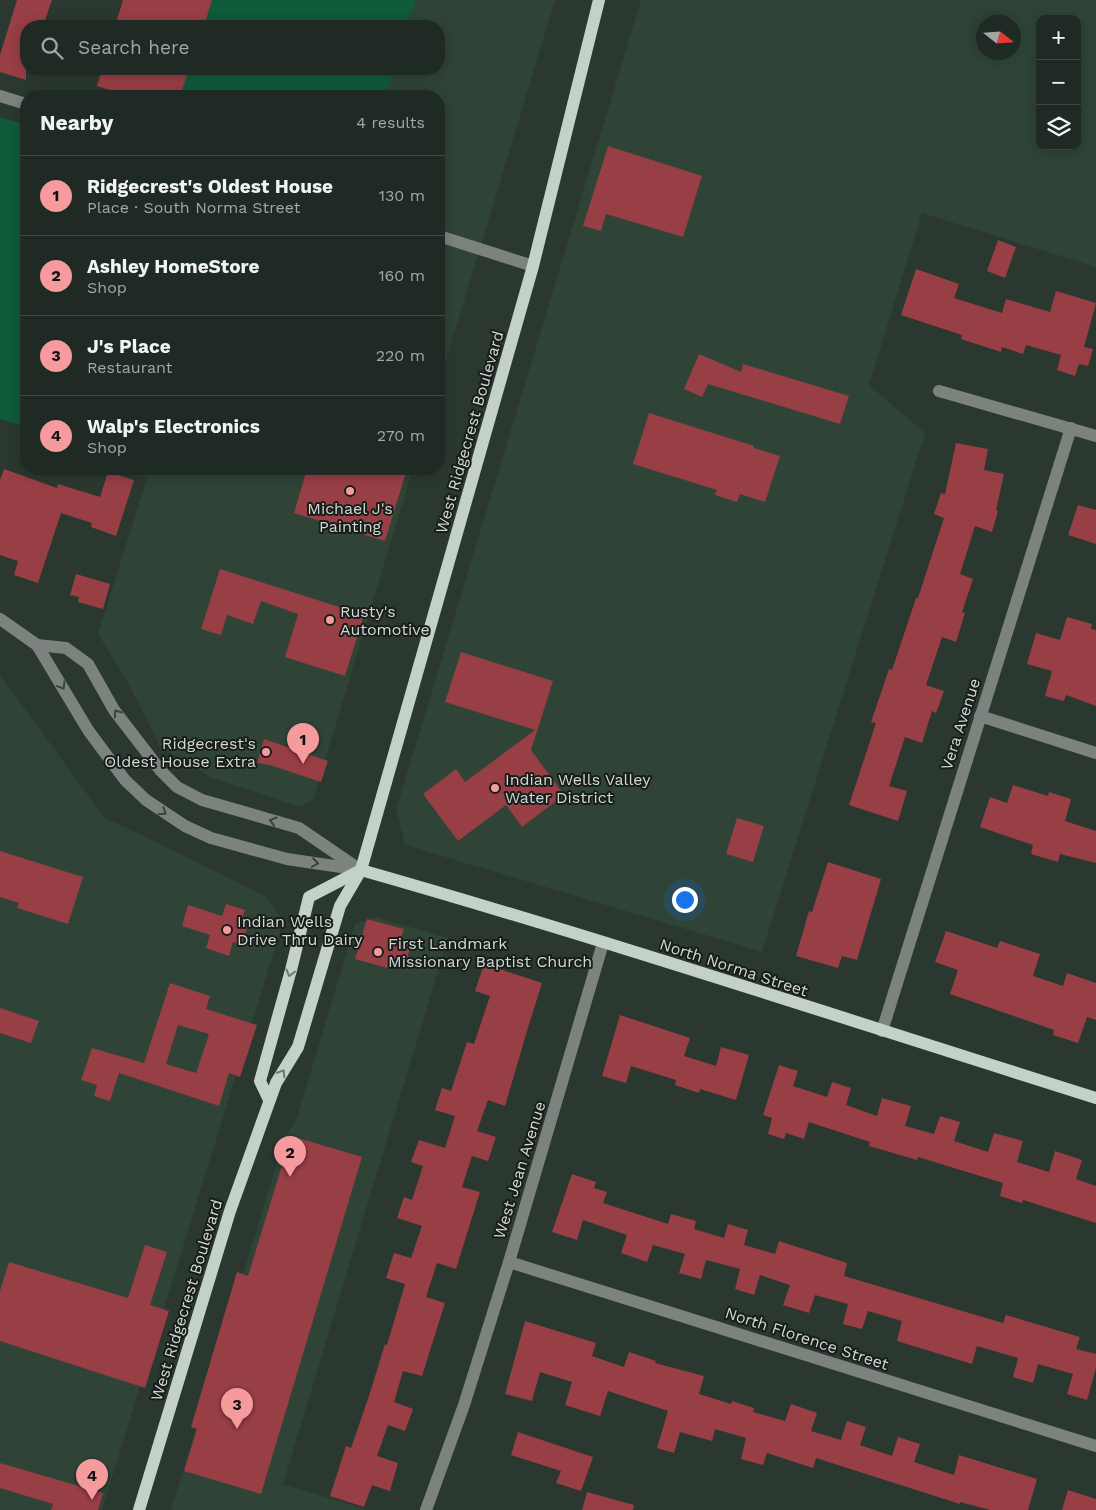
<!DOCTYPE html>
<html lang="en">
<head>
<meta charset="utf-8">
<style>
  body { margin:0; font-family:"Work Sans",sans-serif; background:#28322c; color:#f1f3f6 }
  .controls { position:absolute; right:15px; top:15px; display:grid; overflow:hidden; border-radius:10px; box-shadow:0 2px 12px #0003 }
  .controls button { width:45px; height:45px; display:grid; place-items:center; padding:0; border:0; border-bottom:1px solid #3d4641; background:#202a24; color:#f1f3f6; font:25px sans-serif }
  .compass { position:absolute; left:976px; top:15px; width:45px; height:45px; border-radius:50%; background:#202a24; box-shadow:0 2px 12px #0003; rotate:107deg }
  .you { position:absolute; left:684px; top:899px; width:18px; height:18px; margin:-12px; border:4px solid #fff; border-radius:50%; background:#1a73e8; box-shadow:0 0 0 8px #1a73e833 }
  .badge { display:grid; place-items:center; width:32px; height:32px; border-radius:50%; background:#f59b9d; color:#111; font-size:16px; font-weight:700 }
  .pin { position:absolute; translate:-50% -41px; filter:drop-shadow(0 1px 2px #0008) }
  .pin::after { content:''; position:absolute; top:26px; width:18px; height:15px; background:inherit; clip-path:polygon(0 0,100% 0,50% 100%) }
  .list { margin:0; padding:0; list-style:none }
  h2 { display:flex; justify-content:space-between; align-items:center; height:65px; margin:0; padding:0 20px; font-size:21px }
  h2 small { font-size:16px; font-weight:400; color:#a2a7a6 }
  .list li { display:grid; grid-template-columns:32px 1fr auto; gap:15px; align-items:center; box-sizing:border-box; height:80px; padding:0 20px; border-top:1px solid #3d4641 }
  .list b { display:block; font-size:19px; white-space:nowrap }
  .list p { margin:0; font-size:16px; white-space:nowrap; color:#a2a7a6 }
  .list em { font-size:16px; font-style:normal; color:#a2a7a6 }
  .icon { flex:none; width:28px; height:28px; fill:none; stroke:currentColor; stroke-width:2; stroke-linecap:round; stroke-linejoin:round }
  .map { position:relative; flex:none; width:1096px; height:1510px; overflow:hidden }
  .search { position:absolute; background:#202a24; box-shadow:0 2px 12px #0003; left:20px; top:20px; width:425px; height:55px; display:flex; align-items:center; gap:12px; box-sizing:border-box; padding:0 18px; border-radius:20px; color:#a2a7a6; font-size:19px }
  .panel { position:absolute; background:#202a24; box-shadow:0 2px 12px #0003; left:20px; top:90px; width:425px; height:385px; border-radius:20px }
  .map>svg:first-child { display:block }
  .built { fill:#2f4337; fill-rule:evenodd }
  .green { fill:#0f5b3a }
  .building { fill:#983e45; fill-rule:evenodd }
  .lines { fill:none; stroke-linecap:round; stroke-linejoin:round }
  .minor { stroke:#7c837f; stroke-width:12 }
  .major { stroke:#c4d1c9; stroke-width:12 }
  .oneway { stroke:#3b413d }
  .oneway2 { stroke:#6e7772 }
  .poi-dot { fill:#f59b9d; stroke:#181d1a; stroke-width:2 }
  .labels { text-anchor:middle; stroke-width:4; stroke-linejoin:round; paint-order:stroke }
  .street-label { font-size:16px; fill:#d1d9d4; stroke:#181d1a }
  .poi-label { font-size:16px; fill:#d1d9d4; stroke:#181d1a; text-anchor:start }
</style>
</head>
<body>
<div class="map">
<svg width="1096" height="1510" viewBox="0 0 1096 1510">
  <rect width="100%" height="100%" fill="#2b3830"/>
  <g class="built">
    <polygon points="253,0 555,0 439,384 439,96 224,96 233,69 439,69 439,26 246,26"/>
    <path d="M641,0H1096V267L922,213L869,385L925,433L762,952L405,845L396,810ZM1040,19H1077V146H1040ZM984,22H1014V52H984Z"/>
    <polygon points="121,469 413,469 313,800 300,807 212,778 160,746 128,683 98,634 147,478"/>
    <polygon points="0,675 104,817 266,896 283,922 102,1510 0,1510"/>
    <polygon points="376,917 448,938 283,1484 368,1510 171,1510 285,1137 297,1118 355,924"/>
  </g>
  <g class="green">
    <polygon points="206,0 415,0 407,26 197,26"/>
    <polygon points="184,69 394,69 385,96 176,96"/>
    <polygon points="0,117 26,125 26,427 0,419"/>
  </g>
  <g class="building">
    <polygon points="17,0 52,0 43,26 26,26 26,80 0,72 0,55"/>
    <polygon points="123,0 212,0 204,26 115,26"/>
    <polygon points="102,69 189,69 180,96 129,96 97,86"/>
    <polygon points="608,146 702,176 683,237 606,214 601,231 583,226"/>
    <polygon points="998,240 1016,247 1005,278 987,271"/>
    <polygon points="916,269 959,284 954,298 1002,313 1006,299 1050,312 1056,291 1096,303 1084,347 1093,349 1088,366 1079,364 1075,376 1057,370 1061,355 1026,345 1023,354 1002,347 1001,352 961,339 962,335 901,315"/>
    <polygon points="699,354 741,372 743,364 849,396 840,424 708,384 702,397 684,389"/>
    <polygon points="649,413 754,446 754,448 780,456 765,502 740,494 737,502 715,495 717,490 633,464"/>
    <polygon points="956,443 988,449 984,470 1004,474 996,510 998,511 992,532 975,526 960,574 973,579 962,612 965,613 956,642 942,637 926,685 944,691 936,713 932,711 922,743 905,737 889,786 907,791 898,821 849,805 876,723 871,722 889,669 892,670 916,598 918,598 944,518 934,514 941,493 945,494"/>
    <polygon points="4,469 57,488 58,484 100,497 108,472 134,480 116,536 91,527 92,523 61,513 38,583 14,575 18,561 0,555 0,480"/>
    <polygon points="307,469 407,469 385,541 294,513"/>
    <polygon points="1078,505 1096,510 1096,544 1068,535"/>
    <polygon points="220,569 364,615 345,676 285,657 298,614 261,601 253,624 227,615 221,635 201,629"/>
    <polygon points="76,574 110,584 103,609 78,602 79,597 70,595"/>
    <polygon points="1067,617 1092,624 1091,629 1096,630 1096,706 1066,695 1064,701 1045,696 1052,671 1027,664 1036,633 1060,640"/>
    <polygon points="461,652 553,681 531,750 564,795 522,827 506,805 458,841 423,794 456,769 465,782 535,730 445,702"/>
    <polygon points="264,739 328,761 321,782 270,765 257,763"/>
    <polygon points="1013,785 1048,796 1049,792 1071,799 1065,821 1096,831 1096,863 1060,854 1058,862 1031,854 1033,845 980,827 990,797 1007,803"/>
    <polygon points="737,818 764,826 753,862 726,854"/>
    <polygon points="0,851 83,877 68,924 17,908 19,903 0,897"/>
    <polygon points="828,862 881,879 857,960 842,956 838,968 796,956 809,911 812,912"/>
    <polygon points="226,904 245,910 241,923 248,925 241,945 233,942 229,956 206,948 210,935 182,926 188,905 222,916"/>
    <polygon points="367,919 404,929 401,938 412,941 405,966 393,963 391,969 355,959"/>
    <polygon points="946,931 997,948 1000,941 1040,954 1033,976 1063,986 1067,973 1096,983 1096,1020 1087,1017 1078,1043 1053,1035 1054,1030 950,994 958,970 935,962"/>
    <polygon points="484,964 542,983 527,1031 505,1106 488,1100 477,1131 496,1137 488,1161 472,1156 462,1187 480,1192 456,1269 437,1263 426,1297 445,1303 422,1376 403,1371 394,1402 413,1409 405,1431 388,1425 377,1456 398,1463 390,1491 372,1485 364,1507 330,1496 346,1446 351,1448 369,1396 385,1344 387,1345 405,1284 386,1278 394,1253 411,1258 422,1226 397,1218 404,1197 412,1200 423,1166 411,1162 419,1140 445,1148 455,1116 435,1110 442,1088 451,1091 467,1042 474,1044 490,996 475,991"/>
    <path d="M170,983L210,996L206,1009L257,1025L240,1077L229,1073L219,1106L119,1073L110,1101L94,1096L97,1085L81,1080L92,1048L144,1063ZM178,1025L209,1034L196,1073L166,1064Z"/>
    <polygon points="0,1008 39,1021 31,1043 0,1033"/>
    <polygon points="620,1015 690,1038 684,1056 716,1066 721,1047 749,1055 736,1100 700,1089 699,1093 675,1085 676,1080 631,1066 626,1083 602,1076"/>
    <polygon points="779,1065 798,1071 793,1086 827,1097 832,1082 851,1088 846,1105 877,1116 882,1098 911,1106 905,1126 934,1134 940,1116 960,1122 954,1141 988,1152 994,1133 1023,1141 1017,1162 1049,1172 1055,1151 1082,1160 1076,1179 1096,1186 1096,1223 1023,1200 1022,1203 1000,1196 1003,1183 918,1157 917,1160 869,1146 870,1142 809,1122 804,1139 786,1133 784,1139 768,1134 772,1118 763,1115"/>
    <polygon points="291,1136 362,1157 261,1494 184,1471 197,1429 191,1427 237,1272 248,1276"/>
    <polygon points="572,1174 596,1182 594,1188 607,1192 603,1203 668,1224 671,1214 696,1221 694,1229 724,1238 728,1224 748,1230 744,1245 775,1254 779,1241 847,1263 844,1276 1003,1323 1006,1315 1080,1337 1076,1349 1096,1354 1096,1368 1087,1400 1067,1394 1073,1374 1038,1364 1033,1383 1013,1377 1018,1358 977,1346 972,1364 897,1341 902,1321 868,1311 862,1329 843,1324 848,1304 815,1295 809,1313 783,1305 790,1285 760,1275 754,1295 735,1289 740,1269 706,1260 701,1279 679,1273 685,1254 653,1245 647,1262 621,1253 627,1235 583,1220 577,1240 552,1232"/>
    <polygon points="145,1245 167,1252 150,1305 169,1311 145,1388 0,1341 0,1291 9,1262 128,1298"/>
    <polygon points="525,1321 596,1343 592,1356 624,1367 629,1352 656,1361 655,1363 704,1376 699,1394 731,1404 732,1401 754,1408 753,1412 785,1421 791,1404 817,1413 811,1431 841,1440 847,1421 866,1427 860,1445 892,1456 898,1437 920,1444 914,1462 954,1475 959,1455 1037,1479 1028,1510 990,1510 960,1502 960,1504 816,1458 813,1468 767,1453 763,1465 741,1459 746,1438 715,1429 712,1441 680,1432 674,1453 657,1448 668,1411 608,1391 600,1416 565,1405 572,1382 540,1372 532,1401 505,1394"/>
    <polygon points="518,1432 593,1457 581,1491 556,1483 561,1471 511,1455"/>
    <polygon points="0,1463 103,1493 98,1510 51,1510 53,1504 0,1488"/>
    <polygon points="1068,1490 1096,1499 1096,1510 1062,1510"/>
    <polygon points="587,1492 634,1505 633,1510 582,1510"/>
  </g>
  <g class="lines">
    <g class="minor">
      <polyline points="0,96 26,104"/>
      <polyline points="439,236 533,266"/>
      <polyline points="939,391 1096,436"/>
      <polyline points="0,619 37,645 88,730 125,780 146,800 185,826 211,838 287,859 361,870"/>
      <polyline points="37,645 66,648 88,664 114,710 161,771 177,787 202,800 299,828 356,867"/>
      <polyline points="980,716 1096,753"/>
      <polyline points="882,1031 1071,428"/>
      <polyline points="509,1262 1096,1446"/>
      <polyline points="426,1510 464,1405 509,1262 603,943"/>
    </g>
    <g class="major">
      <path d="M361,870C607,940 851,1021 1096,1098"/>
      <polyline points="269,1100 260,1081 291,970 309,897 361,870"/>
      <polyline points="139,1510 230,1211 276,1083 298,1047 340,906 361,870 533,266 599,0"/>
    </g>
  </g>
  <defs><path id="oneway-chevron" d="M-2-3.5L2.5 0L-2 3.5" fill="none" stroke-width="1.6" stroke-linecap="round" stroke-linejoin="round" transform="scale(1.25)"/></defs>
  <g class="oneway">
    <use href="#oneway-chevron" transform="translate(62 686) rotate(59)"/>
    <use href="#oneway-chevron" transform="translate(117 713) rotate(-125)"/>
    <use href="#oneway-chevron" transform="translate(163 812) rotate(34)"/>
    <use href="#oneway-chevron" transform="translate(273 821) rotate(-163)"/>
    <use href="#oneway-chevron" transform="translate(315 863) rotate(8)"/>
  </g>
  <g class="oneway2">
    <use href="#oneway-chevron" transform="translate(290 973) rotate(105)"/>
    <use href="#oneway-chevron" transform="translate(282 1073) rotate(-58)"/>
  </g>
  <g class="poi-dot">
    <circle cx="350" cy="491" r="5"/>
    <circle cx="330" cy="620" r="5"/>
    <circle cx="266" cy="752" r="5"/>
    <circle cx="495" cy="788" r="5"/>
    <circle cx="227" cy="930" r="5"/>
    <circle cx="378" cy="952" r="5"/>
  </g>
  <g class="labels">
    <g class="street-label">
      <text transform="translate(469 432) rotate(-74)" y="6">West Ridgecrest Boulevard</text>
      <text transform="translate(960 724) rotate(-72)" y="6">Vera Avenue</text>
      <text transform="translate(734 967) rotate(18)" y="6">North Norma Street</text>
      <text transform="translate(519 1170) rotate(-73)" y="6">West Jean Avenue</text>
      <text transform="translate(186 1300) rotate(-73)" y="6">West Ridgecrest Boulevard</text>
      <text transform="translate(807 1338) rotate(18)" y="6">North Florence Street</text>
    </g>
    <g class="poi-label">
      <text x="350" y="514" text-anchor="middle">Michael J's<tspan x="350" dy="18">Painting</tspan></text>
      <text x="340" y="617">Rusty's<tspan x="340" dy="18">Automotive</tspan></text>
      <text x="256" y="749" text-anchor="end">Ridgecrest's<tspan x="256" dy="18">Oldest House Extra</tspan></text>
      <text x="505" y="785">Indian Wells Valley<tspan x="505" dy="18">Water District</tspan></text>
      <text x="237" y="927">Indian Wells<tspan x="237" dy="18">Drive Thru Dairy</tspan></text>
      <text x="388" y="949">First Landmark<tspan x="388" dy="18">Missionary Baptist Church</tspan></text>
    </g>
  </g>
</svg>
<div class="controls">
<button>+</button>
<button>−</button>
<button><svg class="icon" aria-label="layers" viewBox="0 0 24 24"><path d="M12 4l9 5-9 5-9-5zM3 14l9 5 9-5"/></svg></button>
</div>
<svg class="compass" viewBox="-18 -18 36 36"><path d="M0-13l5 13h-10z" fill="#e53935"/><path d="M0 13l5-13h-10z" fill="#a2a7a6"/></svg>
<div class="you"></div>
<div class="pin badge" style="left:303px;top:764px">1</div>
<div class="pin badge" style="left:290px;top:1177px">2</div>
<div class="pin badge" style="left:237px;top:1429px">3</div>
<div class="pin badge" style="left:92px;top:1500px">4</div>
<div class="search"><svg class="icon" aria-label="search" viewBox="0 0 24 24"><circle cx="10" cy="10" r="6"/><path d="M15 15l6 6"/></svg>Search here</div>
<section class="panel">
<h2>Nearby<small>4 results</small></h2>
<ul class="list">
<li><span class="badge">1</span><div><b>Ridgecrest's Oldest House</b><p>Place · South Norma Street</p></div><em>130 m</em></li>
<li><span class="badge">2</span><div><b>Ashley HomeStore</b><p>Shop</p></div><em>160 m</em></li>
<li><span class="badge">3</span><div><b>J's Place</b><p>Restaurant</p></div><em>220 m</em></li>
<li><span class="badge">4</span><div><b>Walp's Electronics</b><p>Shop</p></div><em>270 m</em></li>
</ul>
</section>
</div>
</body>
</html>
